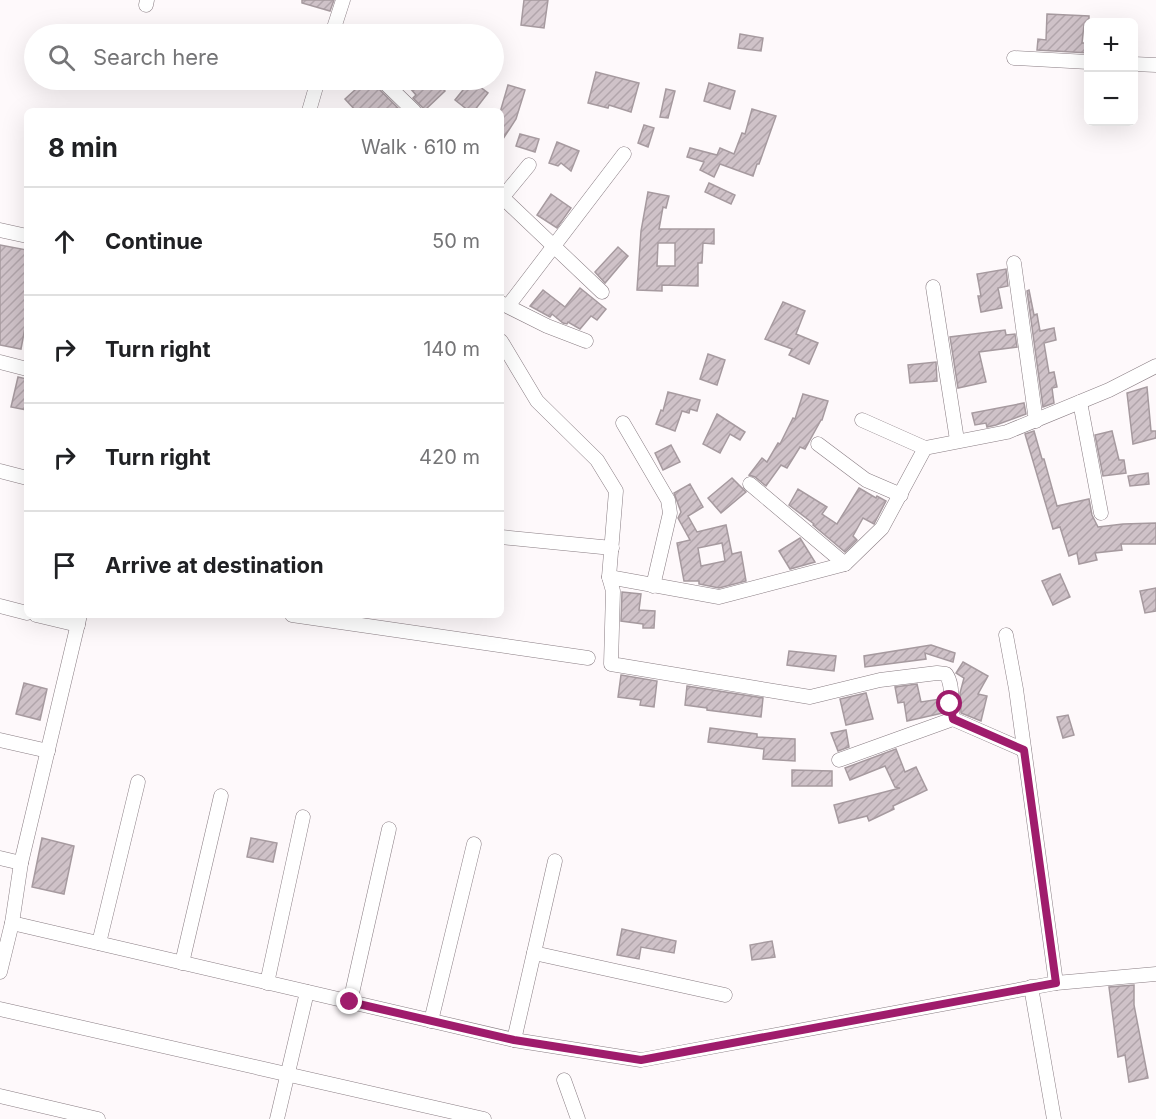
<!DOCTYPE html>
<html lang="en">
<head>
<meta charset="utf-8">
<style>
  body { margin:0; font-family:Inter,sans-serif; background:#f6f6f6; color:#202124 }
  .controls { position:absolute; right:18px; top:18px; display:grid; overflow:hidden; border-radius:9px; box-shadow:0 6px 24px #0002 }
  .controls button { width:54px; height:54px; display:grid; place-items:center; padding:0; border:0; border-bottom:2px solid #e0e0e0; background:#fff; color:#202124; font:30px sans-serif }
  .stop { position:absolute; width:18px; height:18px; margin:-14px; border:4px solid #9f1c6c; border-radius:50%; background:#fff }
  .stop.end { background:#9f1c6c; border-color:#fff; box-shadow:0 2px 6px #0008 }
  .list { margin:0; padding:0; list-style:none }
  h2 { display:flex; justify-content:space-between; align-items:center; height:78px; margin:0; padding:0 24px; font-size:26px }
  h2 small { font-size:20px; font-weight:400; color:#757577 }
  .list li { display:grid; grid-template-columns:39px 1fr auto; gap:18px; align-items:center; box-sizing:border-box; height:108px; padding:0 24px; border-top:2px solid #e0e0e0 }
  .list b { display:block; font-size:22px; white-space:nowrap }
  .list em { font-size:20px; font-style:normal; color:#757577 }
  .icon { flex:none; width:33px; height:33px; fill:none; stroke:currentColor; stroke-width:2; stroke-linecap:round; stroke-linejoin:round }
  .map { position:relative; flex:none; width:1156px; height:1119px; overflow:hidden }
  .search { position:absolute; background:#fff; box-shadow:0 6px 24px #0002; left:24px; top:24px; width:480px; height:66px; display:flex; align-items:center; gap:15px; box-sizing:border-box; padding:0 21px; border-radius:33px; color:#757577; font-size:22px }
  .panel { position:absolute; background:#fff; box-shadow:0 6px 24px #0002; left:24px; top:108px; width:480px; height:510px; border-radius:9px }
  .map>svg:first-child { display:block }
  .building { fill:url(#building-hatch); stroke:#a69a9f; stroke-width:1.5; fill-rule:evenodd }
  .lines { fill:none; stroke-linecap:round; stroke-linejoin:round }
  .minor-casing { stroke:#897d83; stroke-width:15 }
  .minor { stroke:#fff; stroke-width:14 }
  .route { stroke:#9f1c6c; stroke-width:8 }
</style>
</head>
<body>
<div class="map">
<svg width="1156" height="1119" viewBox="0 0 1156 1119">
  <defs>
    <pattern id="building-hatch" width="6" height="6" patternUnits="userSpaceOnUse" patternTransform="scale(1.5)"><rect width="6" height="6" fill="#cfc2c8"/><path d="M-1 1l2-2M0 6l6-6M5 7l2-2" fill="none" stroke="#b1a5ab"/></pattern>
  </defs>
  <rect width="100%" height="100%" fill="#fef9fb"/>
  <g class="building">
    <polygon points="302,0 334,0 330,11 302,3"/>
    <polygon points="524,0 548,0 544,28 521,25"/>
    <polygon points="1047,14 1089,16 1089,26 1084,25 1082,43 1089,43 1089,53 1037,50 1038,39 1046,40"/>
    <polygon points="740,34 763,38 761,51 738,48"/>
    <polygon points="596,72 639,83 631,112 609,105 608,108 588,103"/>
    <polygon points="366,80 373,80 376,86 401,111 356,111 345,99"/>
    <polygon points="403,80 445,80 439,85 445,91 425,110 413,98 416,95"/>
    <polygon points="471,80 488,93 474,111 469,111 455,100"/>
    <polygon points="709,83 735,91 730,109 704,101"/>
    <polygon points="508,85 525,90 516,119 501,142 501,109"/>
    <polygon points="666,89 675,91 668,118 660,117"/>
    <polygon points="752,109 776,116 759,164 757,164 753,176 720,164 714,177 700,170 704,162 687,157 690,148 717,155 720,148 734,154 742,133 745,134"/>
    <polygon points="644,125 654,128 648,147 638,143"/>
    <polygon points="520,134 539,139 535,152 516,146"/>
    <polygon points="557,142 579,151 571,171 561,163 558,166 549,163"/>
    <polygon points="709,183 735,195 731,204 705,192"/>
    <path d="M648,192L669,196L666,208L663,207L659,229H714V244L703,243L702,263H698V286L662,285V291L637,290L641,231ZM658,243H675V266H657Z"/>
    <polygon points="551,194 571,208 557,228 537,215"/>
    <polygon points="0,245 27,250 27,317 21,349 0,345"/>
    <polygon points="618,247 628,256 605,283 595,272"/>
    <polygon points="1006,269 1008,286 998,288 1002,308 981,312 978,296 981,296 977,274"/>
    <polygon points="580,288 606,309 597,320 591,316 580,329 568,322 567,324 563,323 552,314 550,317 530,306 543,290 565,307"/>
    <polygon points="1029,290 1034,315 1037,314 1040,331 1054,328 1056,340 1044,343 1049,373 1054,372 1057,387 1052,388 1054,403 1043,407 1027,291"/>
    <polygon points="783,302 805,311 796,334 818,343 809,364 789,355 792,349 765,339"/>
    <polygon points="1005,330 1006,335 1015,334 1017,347 979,352 986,382 958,388 950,337"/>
    <polygon points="708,354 725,360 717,385 700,379"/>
    <polygon points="936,362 937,381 910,383 908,365"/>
    <polygon points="18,377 27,379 27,410 11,407"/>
    <polygon points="1147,387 1151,431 1156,431 1156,438 1133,444 1127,393"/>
    <polygon points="668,392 700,400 697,411 690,409 689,413 682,411 675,431 656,424 661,410 663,411"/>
    <polygon points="803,394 828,401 822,420 821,420 805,449 800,447 787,468 781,465 766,486 755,477 749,475 762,458 767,462 778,443 780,444 793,418 795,419"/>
    <polygon points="1024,403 1026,414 996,425 987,427 986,423 975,425 972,413"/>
    <polygon points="717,414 745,432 740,440 730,434 720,453 703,444"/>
    <polygon points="1034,431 1042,459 1044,459 1057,506 1089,499 1092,515 1098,527 1123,524 1156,523 1156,544 1121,544 1122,550 1095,553 1097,560 1079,564 1077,553 1069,556 1060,527 1053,529 1025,434"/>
    <polygon points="1112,431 1119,460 1124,460 1126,473 1103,476 1095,435"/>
    <polygon points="671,445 680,462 663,470 655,453"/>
    <polygon points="1148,473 1149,484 1130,486 1128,476"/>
    <polygon points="732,478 746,492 721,513 708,498"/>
    <path d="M690,484L703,507L688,516L697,532L726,525L732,554L741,552L746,581L719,588L699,584V581H684L677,543L690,540L678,518L681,512L674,493ZM722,543L725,561L701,566L698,548Z"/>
    <polygon points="859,488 876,498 877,496 886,501 874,524 863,518 853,536 857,540 845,552 813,525 814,524 789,505 798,489 827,507 822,514 837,524"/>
    <polygon points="800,538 815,562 790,569 779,551"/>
    <polygon points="1060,574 1070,597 1053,605 1042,581"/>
    <polygon points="1156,588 1156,611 1145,613 1140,591"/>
    <polygon points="622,592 641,594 639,610 655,611 654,628 643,628 643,624 621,621"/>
    <polygon points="931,645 955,653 953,662 925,653 926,659 865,667 864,656"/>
    <polygon points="789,651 836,656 834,671 787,665"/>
    <polygon points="963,662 988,676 978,694 987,696 981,721 961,713 960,693 964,678 956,673"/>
    <polygon points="621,675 657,681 654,707 640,705 641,700 618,697"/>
    <polygon points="24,683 47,689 40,720 16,714"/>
    <polygon points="917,684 921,702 940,699 943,713 907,721 904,702 898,703 895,687"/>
    <polygon points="687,686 763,698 761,717 707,710 707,708 685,705"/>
    <polygon points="866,693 873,719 846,725 840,699"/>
    <polygon points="1068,715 1074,735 1063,738 1057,717"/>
    <polygon points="710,728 757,734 757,737 795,739 795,761 763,759 764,749 708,742"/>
    <polygon points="846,730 849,747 838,751 831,733"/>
    <polygon points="896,749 905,772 916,767 927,790 893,806 894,809 869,821 867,816 839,823 834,805 900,788 895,787 885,766 850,780 845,768"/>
    <polygon points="792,770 832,771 832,786 792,786"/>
    <polygon points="42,838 74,846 64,894 32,887"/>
    <polygon points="251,838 277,843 273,862 247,857"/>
    <polygon points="622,929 676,941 674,953 641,947 639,959 617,955"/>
    <polygon points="772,941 775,957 752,960 750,945"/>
    <polygon points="1134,985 1134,1005 1148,1078 1129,1082 1125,1055 1118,1057 1109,987"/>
  </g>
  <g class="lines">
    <defs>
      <g id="minor">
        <polyline points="146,5 147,0"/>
        <polyline points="332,34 343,0"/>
        <polyline points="1014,58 1088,62"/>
        <polyline points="1134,64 1156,65"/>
        <polyline points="382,80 414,111"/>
        <polyline points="309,111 318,80"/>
        <polyline points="501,196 602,292"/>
        <polyline points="501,199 529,165"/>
        <polyline points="0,230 27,236"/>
        <polyline points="1014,263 1036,421"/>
        <polyline points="933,287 957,440"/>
        <polyline points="501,303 547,326 586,341"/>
        <polyline points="508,306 624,154"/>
        <path d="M501,341L537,401L597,460L616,491L609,577L613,591L611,664L810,697L880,680L937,673L946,674C954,685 950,704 953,719L1024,750"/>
        <polyline points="0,362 27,369"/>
        <polyline points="1080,402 1101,513"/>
        <polyline points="862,420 925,448 1007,432 1109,390 1156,366"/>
        <polyline points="623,423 668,500 670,513 653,586"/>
        <polyline points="818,444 866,480 901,495"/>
        <polyline points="0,471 27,478"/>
        <polyline points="750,484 845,564"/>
        <polyline points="501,537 612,548"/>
        <polyline points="609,577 719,597 845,564 882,528 925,448"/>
        <polyline points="0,606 27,613"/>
        <polyline points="36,615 78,625"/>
        <polyline points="292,615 588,658"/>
        <polyline points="1006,635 1016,689 1056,983"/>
        <polyline points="0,740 48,751"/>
        <polyline points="839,760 953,719"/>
        <polyline points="0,858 21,863"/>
        <polyline points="12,923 514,1040 641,1060 1056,983 1156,974"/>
        <polyline points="99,943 138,782"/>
        <polyline points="534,953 725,995"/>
        <polyline points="182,963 221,796"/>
        <polyline points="0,972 12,923 21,863 80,615"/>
        <polyline points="267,983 303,817"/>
        <polyline points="1031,987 1054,1119"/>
        <polyline points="350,1002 389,829"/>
        <polyline points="0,1009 484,1119"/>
        <polyline points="431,1021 474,844"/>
        <polyline points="514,1040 555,861"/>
        <polyline points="564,1080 578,1119"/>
        <polyline points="0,1096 98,1119"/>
        <polyline points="277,1119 307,992"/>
      </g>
    </defs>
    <use href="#minor" class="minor-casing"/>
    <use href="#minor" class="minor"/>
  </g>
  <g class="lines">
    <polyline class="route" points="350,1002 514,1040 641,1060 1056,983 1024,750 953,719 950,704"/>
  </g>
</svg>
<div class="controls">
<button>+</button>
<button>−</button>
</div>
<div class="stop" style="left:950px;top:704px"></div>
<div class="stop end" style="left:350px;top:1002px"></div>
<div class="search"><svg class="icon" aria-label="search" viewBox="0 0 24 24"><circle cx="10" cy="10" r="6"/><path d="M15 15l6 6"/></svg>Search here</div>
<section class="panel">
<h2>8 min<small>Walk · 610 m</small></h2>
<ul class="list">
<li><svg class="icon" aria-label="ahead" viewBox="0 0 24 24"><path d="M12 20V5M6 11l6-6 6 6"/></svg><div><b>Continue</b></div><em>50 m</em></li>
<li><svg class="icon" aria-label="right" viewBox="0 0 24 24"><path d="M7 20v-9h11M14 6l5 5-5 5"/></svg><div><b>Turn right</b></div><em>140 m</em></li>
<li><svg class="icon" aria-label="right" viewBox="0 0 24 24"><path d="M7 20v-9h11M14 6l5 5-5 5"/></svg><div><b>Turn right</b></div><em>420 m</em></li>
<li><svg class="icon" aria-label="arrive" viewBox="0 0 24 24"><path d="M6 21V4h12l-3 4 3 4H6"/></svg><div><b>Arrive at destination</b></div></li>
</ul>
</section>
</div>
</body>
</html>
